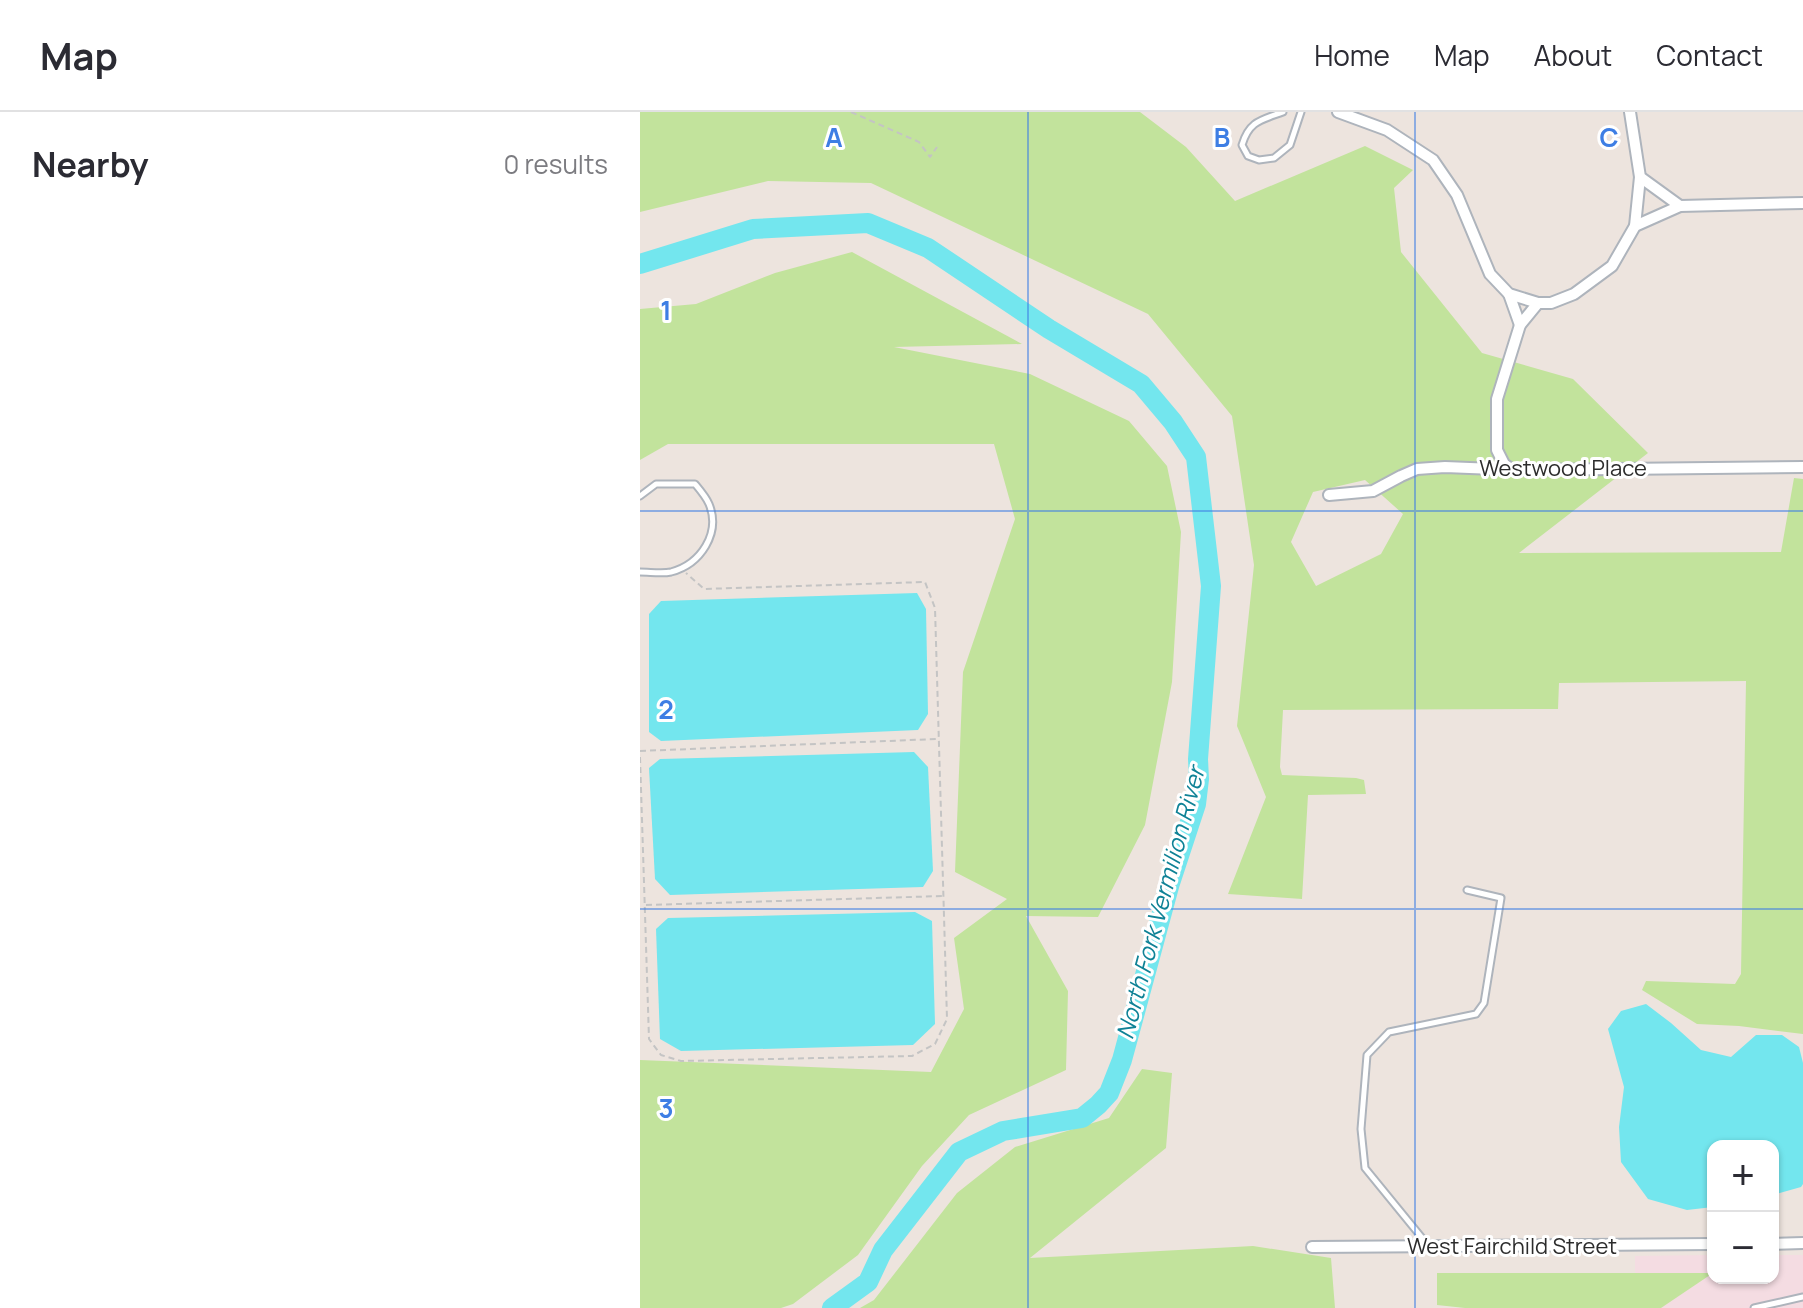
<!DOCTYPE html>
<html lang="en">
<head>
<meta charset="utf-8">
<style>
  body { margin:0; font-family:Manrope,sans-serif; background:#f2f2f3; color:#2b2b33 }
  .controls { position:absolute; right:24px; bottom:24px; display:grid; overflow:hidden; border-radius:16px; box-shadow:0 2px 6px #0004 }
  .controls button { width:72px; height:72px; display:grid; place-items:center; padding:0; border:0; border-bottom:2px solid #e1e1e2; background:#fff; color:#2b2b33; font:40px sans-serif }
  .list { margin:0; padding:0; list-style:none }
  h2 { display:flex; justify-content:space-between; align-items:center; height:104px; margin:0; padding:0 32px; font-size:34px }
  h2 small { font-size:26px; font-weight:400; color:#7c7c81 }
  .map { position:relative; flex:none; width:1163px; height:1196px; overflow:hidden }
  header { display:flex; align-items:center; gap:48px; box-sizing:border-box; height:112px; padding:0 40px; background:#fff; border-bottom:2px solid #e1e1e2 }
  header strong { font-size:38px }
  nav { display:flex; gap:44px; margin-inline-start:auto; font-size:28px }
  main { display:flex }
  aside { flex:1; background:#fff }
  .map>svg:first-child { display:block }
  .medical { fill:#f4dce2 }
  .green { fill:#c2e39c; fill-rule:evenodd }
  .water { fill:#73e6ee }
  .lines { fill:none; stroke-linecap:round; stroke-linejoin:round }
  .river { stroke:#73e6ee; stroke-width:20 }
  .service-casing { stroke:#aeb4bc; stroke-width:9 }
  .minor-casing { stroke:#aeb4bc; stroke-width:14 }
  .path { stroke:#c4c4c4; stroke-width:2; stroke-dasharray:6 4; stroke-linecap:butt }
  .service { stroke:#fff; stroke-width:5 }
  .minor { stroke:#fff; stroke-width:10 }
  .grid { fill:none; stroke:#3e7ee4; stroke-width:2; stroke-opacity:0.55 }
  .labels { text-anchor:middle; stroke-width:6; stroke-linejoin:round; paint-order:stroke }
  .street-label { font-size:22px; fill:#2c2c2c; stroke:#fff }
  .water-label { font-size:24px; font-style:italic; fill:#0f8296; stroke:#fff }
  .grid-label { font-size:26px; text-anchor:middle; font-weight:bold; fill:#3e7ee4; stroke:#fff; stroke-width:6; stroke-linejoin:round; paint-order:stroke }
</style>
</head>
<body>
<header>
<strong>Map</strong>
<nav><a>Home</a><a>Map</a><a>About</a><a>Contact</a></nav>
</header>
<main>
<aside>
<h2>Nearby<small>0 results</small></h2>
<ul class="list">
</ul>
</aside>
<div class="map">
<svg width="1163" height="1196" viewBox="0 0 1163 1196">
  <rect width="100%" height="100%" fill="#ede4de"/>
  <polygon class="medical" points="1073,1143 1073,1166 1133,1166 1133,1143 1163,1143 1163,1196 995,1196 995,1144"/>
  <g class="green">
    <path d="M0,0H500L546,35L595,89L725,34L773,58L754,76L761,140L842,241L933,267L1008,341L879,441L1141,440L1154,366L1163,367V922L1099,914L1057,912L1002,878L1006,869L1095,872L1101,862L1106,569L919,571L918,597L643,598L640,655L642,663L716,666L724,668L726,682L668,683L662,787L588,782L626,685L597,614L614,453L592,304L508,202L231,71L128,69L0,100ZM725,368L763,402L741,442L676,474L651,430L673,380Z"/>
    <polygon points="212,140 382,232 254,235 390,262 489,309 527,354 541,420 532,570 505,713 458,805 386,804 428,879 426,958 329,1003 282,1054 218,1143 153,1192 141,1196 0,1196 0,948 291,960 324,897 314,826 367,787 315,760 323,560 375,407 354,332 28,332 0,348 0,197 56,192 135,161"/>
    <polygon points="502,957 532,961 526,1036 390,1146 613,1134 691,1146 695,1196 220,1196 234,1188 317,1081 375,1035 469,1006"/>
    <polygon points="797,1161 1073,1161 1021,1196 825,1196 797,1193"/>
  </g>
  <g class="water">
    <polygon points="277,481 286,497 288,602 278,618 21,629 9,620 9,502 21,489"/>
    <polygon points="274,640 288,655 293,759 283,775 30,783 15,767 9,656 20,647"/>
    <polygon points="275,800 292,809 295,912 273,933 41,939 20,927 16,817 28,806"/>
    <polygon points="1006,892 1031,911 1061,938 1091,945 1116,923 1142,923 1159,935 1163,951 1163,1072 1161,1075 1133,1083 1133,1034 1073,1034 1073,1095 1047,1098 1008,1087 981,1050 979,1015 984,975 968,917 981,899"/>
  </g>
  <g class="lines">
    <polyline class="river" points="0,152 113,117 228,111 288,136 409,217 501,272 533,310 556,345 571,474 558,647 559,667 556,692 530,771 482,948 469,981 458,993 442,1006 363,1019 319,1040 243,1138 228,1170 192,1196"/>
    <defs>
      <g id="service">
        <path d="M643,0C621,8 609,9 602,33L608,44L619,48L634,46L650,33L661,0"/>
        <path d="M0,384L16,372H55C60,378 66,385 69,392C81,421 61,452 31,460C22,462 10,460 0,460"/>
        <polyline points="787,1132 725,1056 721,1017 727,943 749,920 836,902 844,891 861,786 827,778"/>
        <polyline points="1114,1196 1163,1185"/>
      </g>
      <g id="minor">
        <polyline points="698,0 747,18 793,48 817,83 850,162 869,182 898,191 911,191 934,182 972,154 995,114 1040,94 1163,91"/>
        <polyline points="990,0 1000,65 1040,94"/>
        <polyline points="995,114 1000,65"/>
        <polyline points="869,182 880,213"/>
        <polyline points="871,357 864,352 857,338 857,287 880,213 898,191"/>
        <polyline points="689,383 733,379 761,364 777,357 805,355 879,358 1163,355"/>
        <polyline points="1133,1132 1163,1131"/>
        <polyline points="672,1135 1073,1132"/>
      </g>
    </defs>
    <use href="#service" class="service-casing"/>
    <use href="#minor" class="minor-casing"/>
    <g class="path">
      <polyline points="211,0 279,30 290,45 297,35"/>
      <polyline points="0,639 297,627"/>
      <polyline points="0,645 9,927 21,943 41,949 272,944 295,932 307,907 295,496 285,470 64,477 46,461"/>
      <polyline points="6,793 303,784"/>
    </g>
    <use href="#service" class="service"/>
    <use href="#minor" class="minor"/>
  </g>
  <path class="grid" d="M388,0V1196M775,0V1196M0,399H1163M0,797H1163"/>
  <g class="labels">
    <g class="street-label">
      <text x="923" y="364">Westwood Place</text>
      <text x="872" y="1142">West Fairchild Street</text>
    </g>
    <g class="water-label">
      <text transform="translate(521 791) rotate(-75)" y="8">North Fork Vermilion River</text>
    </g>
  </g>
  <g class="grid-label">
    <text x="194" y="35">A</text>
    <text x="582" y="35">B</text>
    <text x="969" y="35">C</text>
    <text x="26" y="208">1</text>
    <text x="26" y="607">2</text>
    <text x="26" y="1006">3</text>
  </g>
</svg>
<div class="controls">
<button>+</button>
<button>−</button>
</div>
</div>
</main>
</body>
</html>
